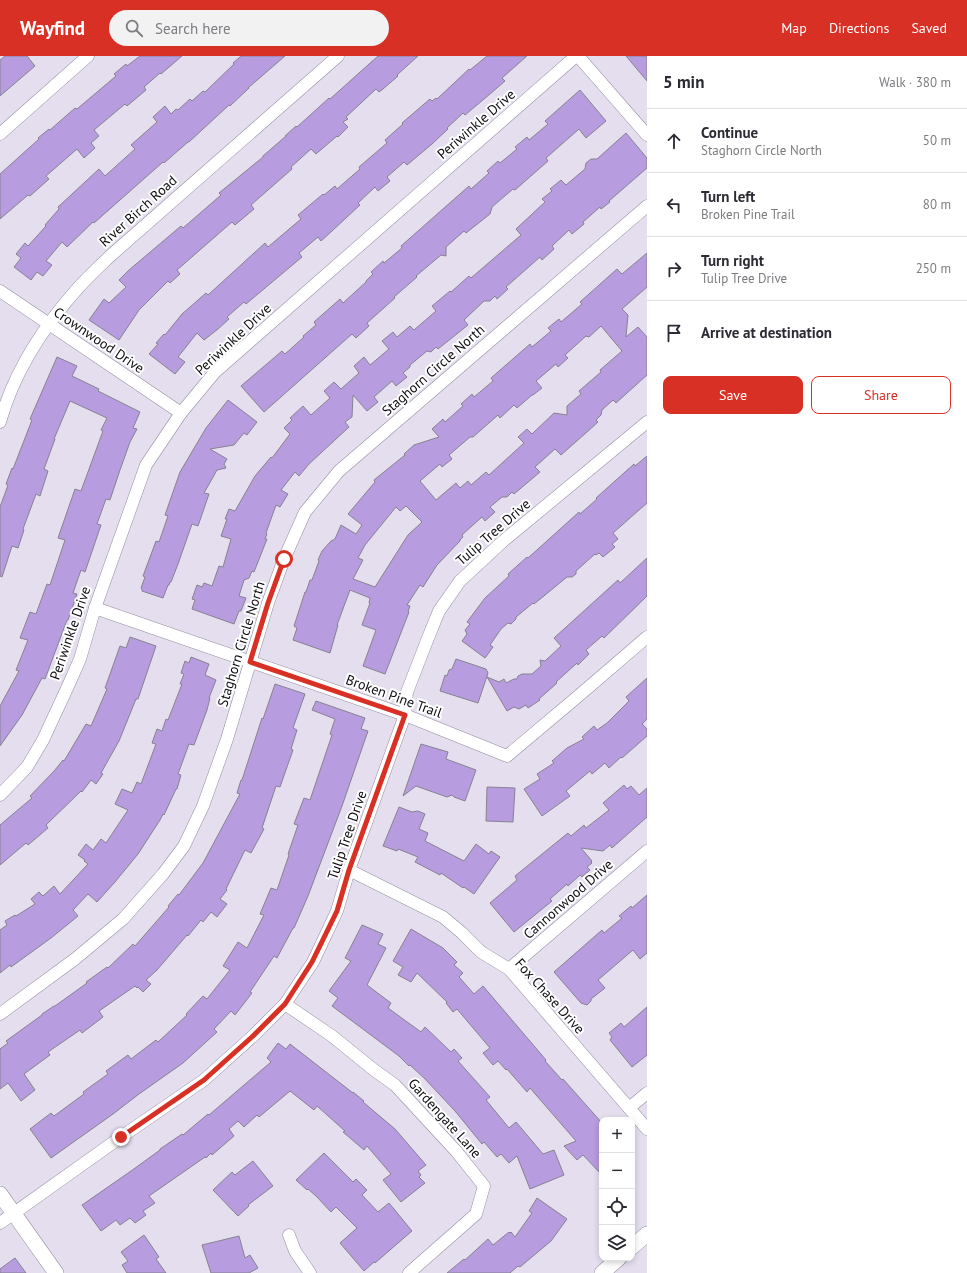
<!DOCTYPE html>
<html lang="en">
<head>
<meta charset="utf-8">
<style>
  body { margin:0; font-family:"PT Sans",sans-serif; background:#f2f2f3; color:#2b2b33 }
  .controls { position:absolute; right:12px; bottom:12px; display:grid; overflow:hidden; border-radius:8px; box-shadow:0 2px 6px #0003 }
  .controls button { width:36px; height:36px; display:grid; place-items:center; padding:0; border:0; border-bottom:1px solid #e1e1e2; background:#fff; color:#2b2b33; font:20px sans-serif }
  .stop { position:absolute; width:12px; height:12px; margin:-9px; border:3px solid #d93025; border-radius:50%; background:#fff }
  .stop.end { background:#d93025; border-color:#fff; box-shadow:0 1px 4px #0008 }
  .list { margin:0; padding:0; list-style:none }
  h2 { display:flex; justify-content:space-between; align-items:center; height:52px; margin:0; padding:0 16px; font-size:17px }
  h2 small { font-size:13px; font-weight:400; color:#7c7c81 }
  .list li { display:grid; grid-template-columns:26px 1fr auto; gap:12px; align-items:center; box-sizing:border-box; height:64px; padding:0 16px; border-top:1px solid #e1e1e2 }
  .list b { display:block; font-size:15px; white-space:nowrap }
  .list p { margin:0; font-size:13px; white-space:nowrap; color:#7c7c81 }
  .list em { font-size:13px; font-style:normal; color:#7c7c81 }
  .actions { display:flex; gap:8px; padding:12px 16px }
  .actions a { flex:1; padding:9px 0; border:1px solid #d93025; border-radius:8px; text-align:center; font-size:14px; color:#d93025 }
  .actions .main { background:#d93025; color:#fff }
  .icon { flex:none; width:22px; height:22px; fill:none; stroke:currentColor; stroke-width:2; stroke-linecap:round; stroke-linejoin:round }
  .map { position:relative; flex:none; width:647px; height:1217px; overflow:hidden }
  header { display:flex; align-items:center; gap:24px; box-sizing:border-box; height:56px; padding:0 20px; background:#d93025; color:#fff }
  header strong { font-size:19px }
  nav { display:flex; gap:22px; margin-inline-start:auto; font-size:14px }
  .search { width:280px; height:36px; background:#f2f2f3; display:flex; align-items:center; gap:10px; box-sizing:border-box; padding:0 14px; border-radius:22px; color:#7c7c81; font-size:15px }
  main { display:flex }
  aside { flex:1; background:#fff }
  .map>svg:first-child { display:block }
  .building { fill:#b79cdf; stroke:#878291; fill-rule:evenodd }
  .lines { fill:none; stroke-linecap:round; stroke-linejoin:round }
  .minor-casing { stroke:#938d9d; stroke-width:13 }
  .tertiary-casing { stroke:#938d9d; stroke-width:16 }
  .minor { stroke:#fff; stroke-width:12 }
  .tertiary { stroke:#fff; stroke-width:15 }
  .route { stroke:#d93025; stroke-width:5 }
  .labels { text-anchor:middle; stroke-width:4; stroke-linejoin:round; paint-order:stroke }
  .street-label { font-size:14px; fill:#0e0c12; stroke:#fff }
</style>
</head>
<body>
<header>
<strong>Wayfind</strong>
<div class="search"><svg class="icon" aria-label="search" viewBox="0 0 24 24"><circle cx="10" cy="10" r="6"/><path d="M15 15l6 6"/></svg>Search here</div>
<nav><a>Map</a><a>Directions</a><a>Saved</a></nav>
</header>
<main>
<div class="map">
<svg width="647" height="1217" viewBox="0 0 647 1217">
  <rect width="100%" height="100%" fill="#e4deef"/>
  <g class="building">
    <polygon points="5,0 27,0 35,10 0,40 0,4"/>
    <polygon points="140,0 182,0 161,18 160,17 144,31 146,34 127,50 125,48 94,74 99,80 91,87 95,92 84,102 77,93 46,120 49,123 30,140 28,139 0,163 0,118 39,83 38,82 49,73 50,74 75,52 77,53 116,20 114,18 126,8 127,10"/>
    <polygon points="241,0 285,0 248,32 249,32 230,50 229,49 189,86 188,86 164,107 163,106 94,167 93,166 67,191 62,186 46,205 52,209 43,220 37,216 31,224 14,211 21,202 16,198 25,187 28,190 46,170 45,169 59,153 58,151 99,113 105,120 135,93 131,89 157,66 153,61 165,50 171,58 176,53 178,54 190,43 192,45 203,35 205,36 234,8 233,7"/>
    <polygon points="378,0 418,0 397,19 398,20 383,33 379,36 376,33 346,61 348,63 343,66 348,71 338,81 337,80 316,98 311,93 291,111 292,113 251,149 254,153 235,169 232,166 177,214 180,218 170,227 168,225 139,254 119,284 89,264 104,243 109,247 126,231 119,224 129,214 181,170 183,172 221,139 219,137 263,101 263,100 286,80 285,80 296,70 297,71 329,42 330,43"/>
    <polygon points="487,0 527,0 502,22 505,25 490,38 465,59 463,57 447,72 448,73 432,88 407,109 404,106 387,121 390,125 378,135 375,131 358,147 360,149 332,175 321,185 318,181 299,197 302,201 246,248 244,246 227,261 229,263 218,273 204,284 197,277 178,301 185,306 175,318 149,298 158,288 156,287 164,278 165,279 182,258 206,237 208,239 265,187 268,191 301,163 298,159 323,138 324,139 335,130 337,133 360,113 359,111 387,87 385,84 403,68 402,67 430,43 432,45 436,42 437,43 469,13 470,14"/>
    <polygon points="626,0 647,0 647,25"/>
    <polygon points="580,34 606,65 586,82 579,73 546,102 548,105 515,134 513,133 492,151 490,158 466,177 464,175 446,191 446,200 441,199 416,220 417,221 394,241 395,242 367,267 369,270 356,282 352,278 264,356 241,330 282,295 285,298 304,281 303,280 316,269 314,266 340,243 343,247 366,226 366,225 373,218 371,216 383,205 384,207 402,192 401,190 469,130 471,133 489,117 487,115 498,105 500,107 517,93 515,91 527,81 529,84 548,68 545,65"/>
    <polygon points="626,77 647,102 647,112 609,145 610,146 601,153 600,151 583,166 584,168 572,178 569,174 552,190 554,193 542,204 540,201 506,231 508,233 497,243 495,240 490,245 484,245 464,264 468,269 438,293 436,291 431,296 427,295 410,309 410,311 403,317 407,321 396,330 392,325 374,341 378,346 367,355 353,339 352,361 345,366 349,371 309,408 299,420 295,416 281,434 288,438 280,451 276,449 266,477 267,478 265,483 267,483 254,516 252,515 249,522 244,524 239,540 246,542 241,555 239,555 234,568 192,553 195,544 192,543 197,529 202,531 204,527 212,530 219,510 223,511 231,483 221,480 227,463 225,463 229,453 235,455 255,420 271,401 272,402 290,378 284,372 292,364 290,362 303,350 311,359 330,342 324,335 334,326 341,333 359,317 354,310 364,301 370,309 389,293 382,285 393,276 397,281 410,270 414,274 436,255 432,250 450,235 451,236 469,220 471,222 521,179 516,173 545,146 542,143 552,135 550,133 561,124 566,129 585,113 586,107 591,103 597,103"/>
    <path d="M647,197V231L622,253L628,259L626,281L638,271L647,281V319L616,347L613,344L602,354L601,359L596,364L598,366L587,376L561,399L555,393L535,411L540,416L514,438L512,436L507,441H502L490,451L495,456L485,465L482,461L463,478L462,479L463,481L460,484V485L437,509L423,531L420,529L407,549L410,550L408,556H409L385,618L363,610L376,574L362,569L370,547H369L370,542L350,534L337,569H338L330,597L293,584L297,572L294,570L305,536H306L310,524H312L319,505L318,504L322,495L331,485L335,483L341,469L356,478L362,469L348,458L375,426L374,424L405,399L404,398L414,389L439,381L432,373L443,363L445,366L463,350L461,348L472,338L474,341L493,325L491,322L530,288L532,291L551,275L548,272L559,263L561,266L582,248L580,246L617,213L622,218ZM601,270L622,295L600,314L601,316L579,335L581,338L567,350V359L554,357L532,378L527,373L518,381L524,387L489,419L486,416L471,429L468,425L460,432L456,427L436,444L420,425L440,408L442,411L452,403L449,399L470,381H473L498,359L500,362L514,349L517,352L532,339H533L542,332L536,325L556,308L558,311L568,302L565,299L586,280L589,281ZM406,450L422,466L408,479L375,531L353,523L363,504L358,502L365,489L396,451L400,455Z"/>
    <polygon points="57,301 77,310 72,320 99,333 98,335 140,356 133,372 137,373 130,386 120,414 110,444 106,443 97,468 101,469 85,516 81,514 73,537 77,538 68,564 67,564 45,623 42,622 22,659 0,690 0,650 19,615 16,614 28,584 20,582 30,556 36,558 47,528 50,529 65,484 58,482 75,433 81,435 103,375 101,374 107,362 70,345 54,383 55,383 44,413 48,415 40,440 36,438 23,473 24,474 18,492 12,490 2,521 0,520 0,451 8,429 6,428 12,412 13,413 32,364 30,363"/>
    <polygon points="228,344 257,366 247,379 244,377 234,389 210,393 227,403 224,408 226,412 217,414 204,437 209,438 198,470 192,468 178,508 171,526 170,526 169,529 168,529 163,542 142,535 142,533 141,532 145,521 143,520 156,485 159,486 168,460 165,459 180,416 206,372"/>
    <polygon points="647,400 647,447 613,477 618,483 612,488 615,491 603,501 599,497 596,499 595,498 576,515 576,518 572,521 567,521 550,535 534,548 533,547 516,561 516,563 511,568 508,567 501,573 490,589 493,591 485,602 462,585 467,578 465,574 470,568 467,566 485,542 509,520 508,518 527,501 528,502 579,456 580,458 597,443 596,442 634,408 635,410"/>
    <polygon points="647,502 647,540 604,582 602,580 586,594 589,598 578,609 577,607 556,626 557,627 539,643 540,644 528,652 526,649 519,653 514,651 507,655 487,621 499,626 504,623 506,627 514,623 517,623 518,620 522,618 532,618 541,610 540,604 545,605 561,590 554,582 618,524 620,527"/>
    <polygon points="130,581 156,590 138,643 136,643 119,685 101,717 103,718 96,728 91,724 82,736 81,735 46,769 48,772 28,789 26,787 0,809 0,769 32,742 30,740 55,714 63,704 64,705 86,668 91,670 107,633 105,632 120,590 126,592"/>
    <polygon points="191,601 209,608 205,619 216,624 209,642 210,642 207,654 194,689 189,688 178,718 181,719 177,733 176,733 164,759 163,758 160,764 138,798 115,826 97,846 88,838 73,854 78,860 51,882 11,911 10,909 0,917 0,874 7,869 5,865 15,859 16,860 35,848 31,843 39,836 43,840 54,830 60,838 88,808 84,805 85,804 78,799 86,788 93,794 101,783 106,787 128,754 115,748 122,733 132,737 137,726 141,728 156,688 152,687 157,673 162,675 166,663 168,664 182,628 180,628 184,618 181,617 185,605 189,607"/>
    <polygon points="456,603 486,613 488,617 478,647 440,635 445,619 447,620 449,614 452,613"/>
    <polygon points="647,622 647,663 642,668 647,673 647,680 622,702 621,701 609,712 605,707 592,718 590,715 566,735 570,740 542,760 524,733 540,723 537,718 554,707 552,705 567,692 584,683 582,681 594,670 597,674 607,667 629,645 626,641"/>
    <polygon points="275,628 305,638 293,672 297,674 291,693 293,694 280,731 276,730 262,772 264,773 251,797 245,794 226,833 227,834 220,843 227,848 217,861 211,856 203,866 201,864 188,880 187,879 157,914 146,924 151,928 143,936 138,931 137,932 135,930 99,955 103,961 82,977 80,974 48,996 50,999 24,1018 35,1034 21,1045 8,1027 0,1033 0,993 8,987 6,985 42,959 42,958 54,950 55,950 87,927 86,926 107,911 108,912 133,888 135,890 169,851 168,850 178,838 179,839 203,807 240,738 237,737 241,724 242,724 262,662 263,663"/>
    <polygon points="316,645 365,662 361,673 368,675 342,750 308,840 294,872 293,872 277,902 274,900 250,936 252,937 235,959 231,955 214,973 217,976 183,1007 139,1038 113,1058 51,1102 30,1073 51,1057 54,1060 84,1038 83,1036 108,1018 106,1015 128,999 131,1003 156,984 158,986 187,959 186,958 203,940 207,943 230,914 223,910 238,886 247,892 264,859 260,858 271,832 277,834 289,799 288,798 298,769 294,768 304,742 310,744 332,679 330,678 335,663 312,654"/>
    <polygon points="421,688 448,696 446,703 476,714 465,745 454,741 452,739 447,741 416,730 403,740"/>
    <polygon points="624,729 627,733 631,730 639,739 647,732 647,761 612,792 610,789 603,795 581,792 592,805 591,806 592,807 587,811 590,814 582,821 580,819 568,830 567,828 550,843 552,845 514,876 490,847 517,824 515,820 568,777 571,780 584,769 586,772 609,754 603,747"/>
    <polygon points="487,731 515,732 513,766 486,765"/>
    <polygon points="399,751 412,756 418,755 425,758 419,773 428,777 425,785 464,805 476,788 489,798 491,795 500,801 474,838 464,831 463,832 441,817 440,819 415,806 418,801 398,793 397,795 383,790"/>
    <polygon points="647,839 647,897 640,903 633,894 598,924 605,932 591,943 591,945 587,949 581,947 554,916 602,874 604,877 622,862 619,860 631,850 632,852"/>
    <polygon points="362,869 383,878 378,888 386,892 367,929 391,947 388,952 421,976 425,971 451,996 454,993 462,1002 458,1005 490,1041 486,1044 509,1072 516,1066 543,1098 554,1094 564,1119 530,1133 517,1100 509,1107 501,1098 497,1101 484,1086 482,1088 455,1055 425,1023 410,1009 409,1010 399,1000 332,950 338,942 329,935 351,905 345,902"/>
    <polygon points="411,873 443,892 457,906 454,909 463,917 459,921 474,938 483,930 546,1004 545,1005 562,1024 563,1023 602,1067 602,1119 583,1099 577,1104 564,1090 576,1085 530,1032 527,1036 507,1013 506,1014 498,1005 493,1009 483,997 490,992 457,953 453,956 446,947 447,946 417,917 411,926 398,919 403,911 393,905"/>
    <polygon points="647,951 647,999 632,1011 610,984 612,981 609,977 621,967 624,971"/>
    <polygon points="278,987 286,993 290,988 353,1037 353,1036 364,1045 363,1046 395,1073 426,1109 418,1115 421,1119 419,1121 425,1127 401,1146 383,1124 391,1118 367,1090 364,1094 343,1076 345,1075 317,1050 314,1054 290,1035 259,1061 257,1059 244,1071 238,1065 229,1073 234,1080 227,1086 212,1099 211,1097 206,1102 205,1101 149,1140 155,1147 143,1155 146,1159 135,1167 130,1162 120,1169 116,1164 101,1175 82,1149 131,1115 160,1094 160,1093 182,1078 183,1079 208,1058 209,1059 271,1006 267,1002"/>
    <polygon points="324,1097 353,1126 356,1123 367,1134 362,1139 378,1156 389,1147 412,1175 375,1207 374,1206 364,1215 340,1187 357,1172 336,1151 331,1156 317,1141 308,1133 307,1134 296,1124"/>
    <polygon points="253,1105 273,1130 248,1149 249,1150 238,1160 213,1134 232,1116 235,1119"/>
    <polygon points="537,1142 567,1163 551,1185 520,1211 518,1210 510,1217 447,1217 464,1203 465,1204 488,1183 493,1189 509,1176 510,1177 511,1176 515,1181 532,1157 529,1155"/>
    <polygon points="144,1179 159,1201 156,1203 166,1217 127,1217 122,1209 128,1205 121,1196"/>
    <polygon points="239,1180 245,1202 250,1199 258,1212 249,1217 211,1217 202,1189"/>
    <polygon points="15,1202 26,1217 0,1217 0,1213"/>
  </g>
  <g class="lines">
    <defs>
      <g id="minor">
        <polyline points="578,0 647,79"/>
        <polyline points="0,78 88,0"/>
        <polyline points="0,235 181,357"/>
        <path d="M0,366C14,316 44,270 78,232C88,221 99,211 109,201L338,0"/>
        <polyline points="95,552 405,659 507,700 576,642 647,581"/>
        <polyline points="0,739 27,711 43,684 69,628 80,603 95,552 146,409 181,357 215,316 576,0"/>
        <polyline points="349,814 443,861 462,877 481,896 509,913 647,1073"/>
        <polyline points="509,913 647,795"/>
        <polyline points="285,948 332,980 374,1014 395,1029 456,1095 484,1130 476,1158 409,1217"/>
        <polyline points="0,958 75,903 123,863 163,818 184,790 203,750 227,683 268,547 284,503 305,456 339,415 647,150"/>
        <polyline points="629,1052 647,1037"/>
        <polyline points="0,1167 121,1081 204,1024 253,980 285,948 313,906 337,855 349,814 405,659 407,636 428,582 439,555 460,525 502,486 647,366"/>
        <polyline points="289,1179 295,1195 310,1217"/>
      </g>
      <g id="tertiary">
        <polyline points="0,1138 56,1217"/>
        <polyline points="632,1191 647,1178"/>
        <polyline points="602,1217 619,1202"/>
      </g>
    </defs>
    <use href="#minor" class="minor-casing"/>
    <use href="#tertiary" class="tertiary-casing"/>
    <use href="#minor" class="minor"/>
    <use href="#tertiary" class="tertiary"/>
  </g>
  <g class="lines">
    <polyline class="route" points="121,1081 204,1024 253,980 285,948 312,906 337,855 349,814 405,659 250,606 268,547 284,503"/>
  </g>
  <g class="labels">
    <g class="street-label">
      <text transform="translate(476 68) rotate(-41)" y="5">Periwinkle Drive</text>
      <text transform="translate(138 155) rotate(-42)" y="5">River Birch Road</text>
      <text transform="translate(233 283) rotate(-43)" y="5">Periwinkle Drive</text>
      <text transform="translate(99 284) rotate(34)" y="5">Crownwood Drive</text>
      <text transform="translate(433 314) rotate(-41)" y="5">Staghorn Circle North</text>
      <text transform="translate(493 476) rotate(-41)" y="5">Tulip Tree Drive</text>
      <text transform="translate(70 577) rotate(-71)" y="5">Periwinkle Drive</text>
      <text transform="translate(241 588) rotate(-73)" y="5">Staghorn Circle North</text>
      <text transform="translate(394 640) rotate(20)" y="5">Broken Pine Trail</text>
      <text transform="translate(347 779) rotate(-71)" y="5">Tulip Tree Drive</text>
      <text transform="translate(568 843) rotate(-41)" y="5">Cannonwood Drive</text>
      <text transform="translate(550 940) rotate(48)" y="5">Fox Chase Drive</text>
      <text transform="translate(445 1062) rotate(48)" y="5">Gardengate Lane</text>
    </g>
  </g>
</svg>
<div class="controls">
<button>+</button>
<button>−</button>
<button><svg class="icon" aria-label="locate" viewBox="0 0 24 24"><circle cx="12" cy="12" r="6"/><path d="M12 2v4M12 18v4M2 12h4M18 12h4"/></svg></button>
<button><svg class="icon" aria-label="layers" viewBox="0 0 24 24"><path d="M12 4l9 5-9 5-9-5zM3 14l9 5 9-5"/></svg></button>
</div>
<div class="stop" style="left:284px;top:503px"></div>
<div class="stop end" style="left:121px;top:1081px"></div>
</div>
<aside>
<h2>5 min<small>Walk · 380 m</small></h2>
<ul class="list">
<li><svg class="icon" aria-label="ahead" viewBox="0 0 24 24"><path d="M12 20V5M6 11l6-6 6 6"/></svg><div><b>Continue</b><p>Staghorn Circle North</p></div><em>50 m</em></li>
<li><svg class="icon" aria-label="left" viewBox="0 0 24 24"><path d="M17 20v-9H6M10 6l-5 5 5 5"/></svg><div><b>Turn left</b><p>Broken Pine Trail</p></div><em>80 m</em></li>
<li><svg class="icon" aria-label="right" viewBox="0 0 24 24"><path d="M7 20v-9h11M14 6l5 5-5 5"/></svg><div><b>Turn right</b><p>Tulip Tree Drive</p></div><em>250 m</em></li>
<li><svg class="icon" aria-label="arrive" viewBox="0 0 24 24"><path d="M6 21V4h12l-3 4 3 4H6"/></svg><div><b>Arrive at destination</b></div></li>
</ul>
<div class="actions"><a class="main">Save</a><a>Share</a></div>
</aside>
</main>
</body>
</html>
